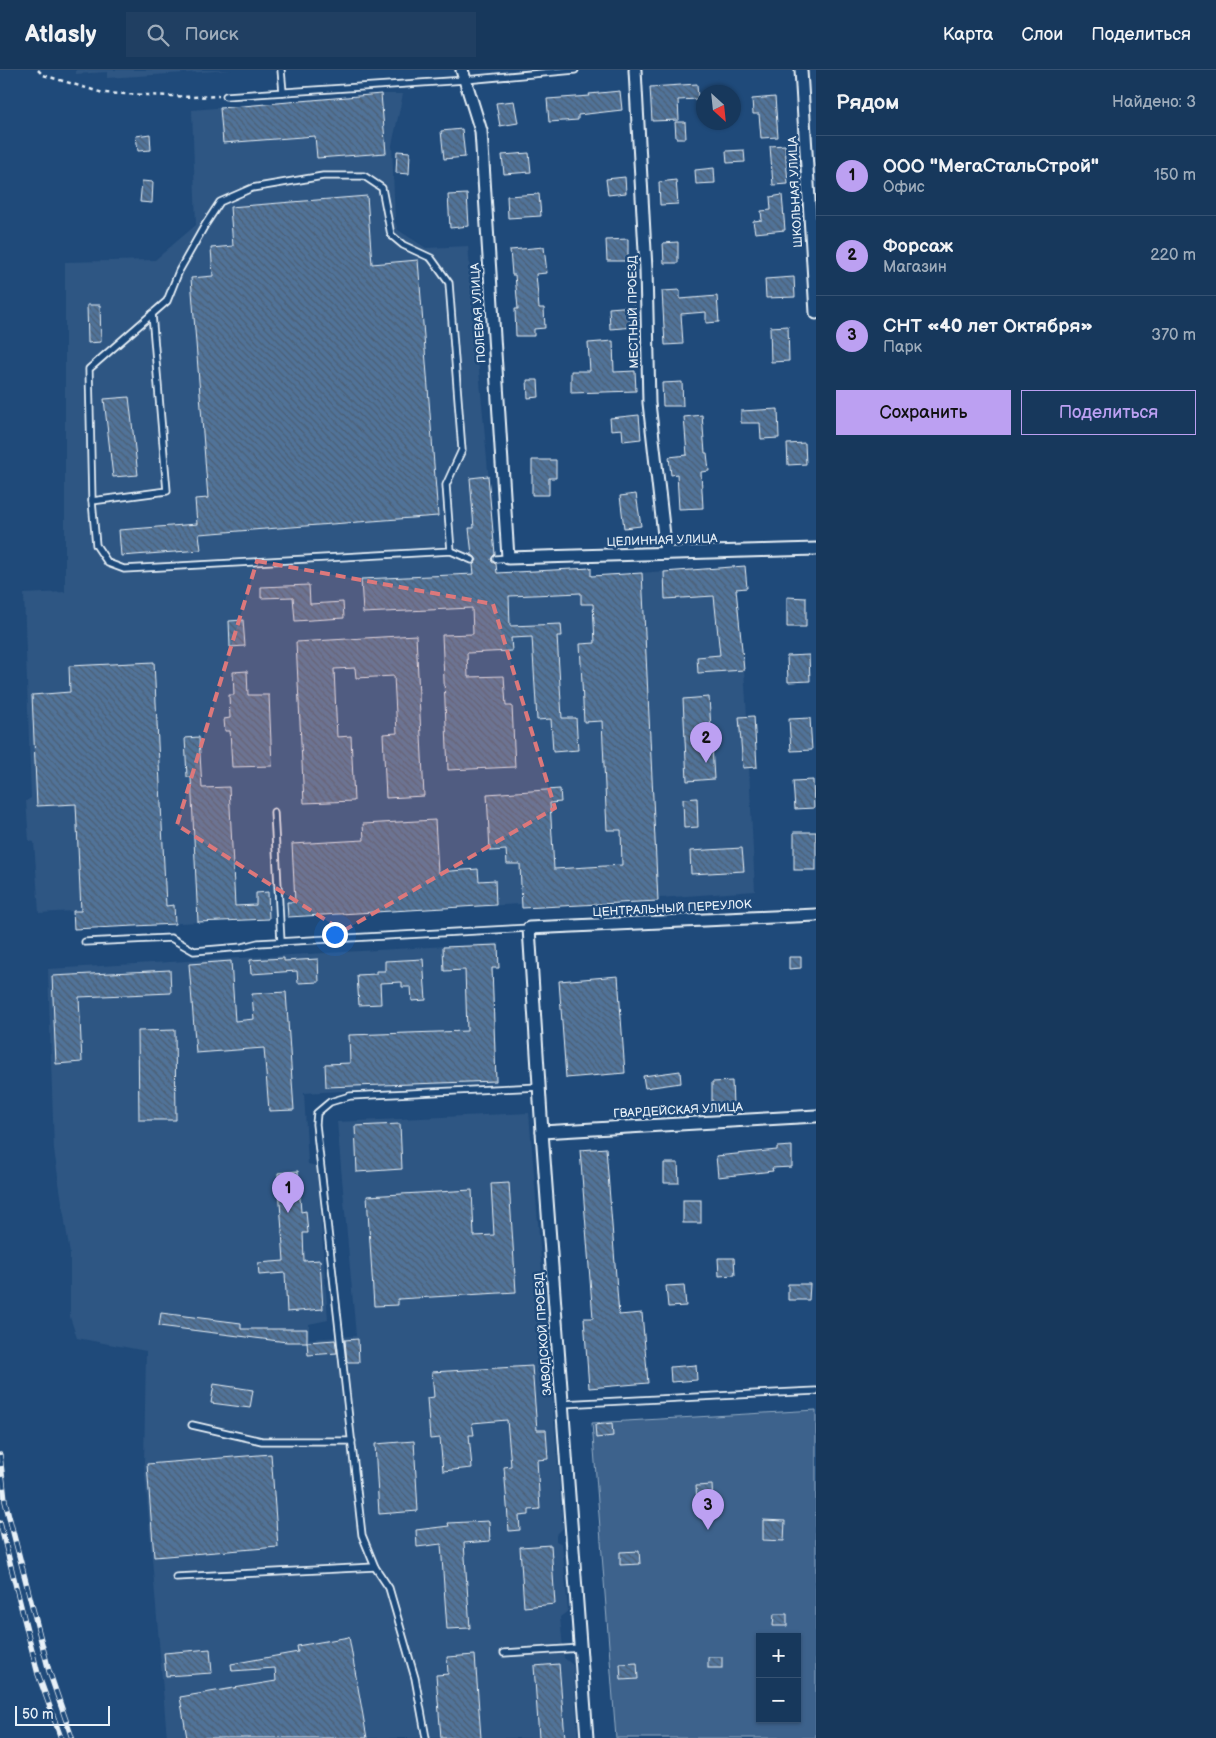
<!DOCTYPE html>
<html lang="ru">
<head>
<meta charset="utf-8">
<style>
  body { margin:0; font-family:"Balsamiq Sans",sans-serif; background:#203f62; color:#f1f3f6 }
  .controls { position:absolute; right:15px; bottom:15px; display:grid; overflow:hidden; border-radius:0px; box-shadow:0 1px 4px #0004 }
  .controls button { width:45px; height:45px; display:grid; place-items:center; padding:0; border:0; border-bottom:1px solid #365272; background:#17385c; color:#f1f3f6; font:25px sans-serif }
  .compass { position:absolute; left:696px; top:15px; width:45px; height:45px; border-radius:50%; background:#17385c; box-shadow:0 1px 4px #0004; rotate:153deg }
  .scale { position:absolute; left:15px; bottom:12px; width:95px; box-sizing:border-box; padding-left:5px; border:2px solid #e8f1f8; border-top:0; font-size:14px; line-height:18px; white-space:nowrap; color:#e8f1f8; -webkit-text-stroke:4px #1f4a7a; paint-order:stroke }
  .you { position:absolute; left:334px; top:864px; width:18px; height:18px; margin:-12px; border:4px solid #fff; border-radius:50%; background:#1a73e8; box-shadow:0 0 0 8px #1a73e833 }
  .badge { display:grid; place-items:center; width:32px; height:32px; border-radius:50%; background:#bca0f2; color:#111; font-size:16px; font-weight:700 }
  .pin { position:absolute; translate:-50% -41px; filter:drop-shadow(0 1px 2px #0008) }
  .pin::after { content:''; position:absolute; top:26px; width:18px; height:15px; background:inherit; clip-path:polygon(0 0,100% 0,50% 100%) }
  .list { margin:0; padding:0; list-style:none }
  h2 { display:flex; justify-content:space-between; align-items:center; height:65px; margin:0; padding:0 20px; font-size:21px }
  h2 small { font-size:16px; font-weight:400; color:#9eacbb }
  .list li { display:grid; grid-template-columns:32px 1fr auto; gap:15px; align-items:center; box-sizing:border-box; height:80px; padding:0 20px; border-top:1px solid #365272 }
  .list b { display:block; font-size:19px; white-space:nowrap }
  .list p { margin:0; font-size:16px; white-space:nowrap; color:#9eacbb }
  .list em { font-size:16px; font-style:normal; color:#9eacbb }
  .actions { display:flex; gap:10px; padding:15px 20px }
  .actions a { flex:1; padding:11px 0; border:1px solid #bca0f2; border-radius:0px; text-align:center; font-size:18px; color:#bca0f2 }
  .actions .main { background:#bca0f2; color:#111 }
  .icon { flex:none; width:28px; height:28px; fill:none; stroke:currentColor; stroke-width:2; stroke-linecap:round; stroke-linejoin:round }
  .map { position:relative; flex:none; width:816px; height:1668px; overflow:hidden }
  header { display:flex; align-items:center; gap:30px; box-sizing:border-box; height:70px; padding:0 25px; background:#17385c; border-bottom:1px solid #365272 }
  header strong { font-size:24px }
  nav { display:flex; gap:28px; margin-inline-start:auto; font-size:18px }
  .search { width:350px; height:45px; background:#203f62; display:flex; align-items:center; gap:12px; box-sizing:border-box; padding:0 18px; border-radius:0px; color:#9eacbb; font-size:19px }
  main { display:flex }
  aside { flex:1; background:#17385c }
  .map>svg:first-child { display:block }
  .built { fill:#2e5683 }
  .green { fill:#3c628c; stroke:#92aac2; fill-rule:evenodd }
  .building { fill:url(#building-back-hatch); stroke:#e8f1f8 }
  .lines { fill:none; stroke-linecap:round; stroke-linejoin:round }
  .service-casing { stroke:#e8f1f8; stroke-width:9 }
  .minor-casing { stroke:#e8f1f8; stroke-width:15 }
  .path { stroke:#e8f1f8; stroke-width:2.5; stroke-dasharray:4 4; stroke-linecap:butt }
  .service { stroke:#1f4a7a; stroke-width:5.5 }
  .minor { stroke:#1f4a7a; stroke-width:11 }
  .rail-casing { stroke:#e8f1f8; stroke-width:5.5 }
  .rail { stroke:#1f4a7a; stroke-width:4; stroke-dasharray:11; stroke-linecap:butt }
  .marked { fill:#dd787b; fill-opacity:0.2; stroke:#dd787b; stroke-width:4; stroke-dasharray:10 6; stroke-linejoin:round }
  .labels { text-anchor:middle; stroke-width:5; stroke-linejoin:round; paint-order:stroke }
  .street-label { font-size:12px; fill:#e8f1f8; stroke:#1f4a7a }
</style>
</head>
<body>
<header>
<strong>Atlasly</strong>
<div class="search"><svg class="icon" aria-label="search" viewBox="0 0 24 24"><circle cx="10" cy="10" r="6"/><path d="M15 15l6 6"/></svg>Поиск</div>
<nav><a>Карта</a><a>Слои</a><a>Поделиться</a></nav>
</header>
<main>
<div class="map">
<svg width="816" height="1668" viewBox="0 0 816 1668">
  <defs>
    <pattern id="building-back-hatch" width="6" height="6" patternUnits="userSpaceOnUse" patternTransform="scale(1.25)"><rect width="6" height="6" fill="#517399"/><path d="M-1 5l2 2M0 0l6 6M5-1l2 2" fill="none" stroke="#4c5e72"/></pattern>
  </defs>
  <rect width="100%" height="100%" fill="#1f4a7a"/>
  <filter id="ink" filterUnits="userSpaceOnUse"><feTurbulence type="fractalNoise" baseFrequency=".02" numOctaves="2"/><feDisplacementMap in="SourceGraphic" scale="10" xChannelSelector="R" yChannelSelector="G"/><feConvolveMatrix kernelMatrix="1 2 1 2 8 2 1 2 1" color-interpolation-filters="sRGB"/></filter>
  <g filter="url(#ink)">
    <g class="built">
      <polygon points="76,0 231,0 107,8 107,2 76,4"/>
      <polygon points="381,24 403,24 392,75 395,152 398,160 426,178 468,176 497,502 591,498 592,506 745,496 747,518 736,520 743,584 747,646 754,646 757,697 749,698 755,821 659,828 658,831 522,838 521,834 74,859 73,841 39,843 34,772 29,771 26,731 31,728 24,524 65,522 65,192 155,190 196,155 192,40"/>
      <polygon points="499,873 499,899 493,900 497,1013 304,1023 308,1094 317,1096 328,1250 309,1254 309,1269 356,1266 337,1052 529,1043 563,1458 556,1465 556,1471 562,1474 568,1541 560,1547 564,1588 573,1595 578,1668 167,1668 144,1393 146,1281 77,1268 70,1247 70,1184 54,1080 48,899"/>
    </g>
    <path class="green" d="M816,1340V1668H616L592,1353ZM760,1567H797V1649H760Z"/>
    <g class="building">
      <polygon points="697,14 698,29 678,30 679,50 652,51 650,17"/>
      <polygon points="620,21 622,40 578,45 578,50 549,52 547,29 590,26 589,24"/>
      <polygon points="381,24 386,83 317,88 315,66 223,73 220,38"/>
      <polygon points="775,27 778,67 761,68 759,44 753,44 752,29"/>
      <polygon points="514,31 518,53 500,56 496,33"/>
      <polygon points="675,52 685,52 686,68 676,68"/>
      <polygon points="462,59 465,87 444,89 441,61"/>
      <polygon points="150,64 151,80 138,81 136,66"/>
      <polygon points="785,75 788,114 773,115 770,76"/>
      <polygon points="744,80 745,92 727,93 726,81"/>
      <polygon points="397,81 410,82 409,104 396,103"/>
      <polygon points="529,83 531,102 504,104 502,85"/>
      <polygon points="714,98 715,113 696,114 695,100"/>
      <polygon points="625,107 626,123 608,125 606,109"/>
      <polygon points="676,110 678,134 660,135 659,112"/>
      <polygon points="142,111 153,112 152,133 140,132"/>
      <polygon points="467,124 469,156 450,158 448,125"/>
      <polygon points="539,124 541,146 508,148 507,126"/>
      <polygon points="782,125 785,160 755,163 753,151 762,150 761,141 771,140 770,127"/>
      <polygon points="367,126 372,194 418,190 438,446 199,464 201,480 121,486 119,460 197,454 195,429 208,428 191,208 213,206 211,178 233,176 230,137"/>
      <polygon points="628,169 628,191 607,191 606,170"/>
      <polygon points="678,172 678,193 664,193 663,173"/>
      <polygon points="544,177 547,203 536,204 539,238 544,238 545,258 534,259 534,266 516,266 515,239 518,239 515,205 512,205 510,180"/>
      <polygon points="794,207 795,227 766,228 765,209"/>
      <polygon points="680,220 680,229 717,226 719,252 706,253 706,242 681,244 683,274 665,275 662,221"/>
      <polygon points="87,235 100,235 101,272 88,273"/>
      <polygon points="634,236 635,257 610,259 609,238"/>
      <polygon points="788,256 789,291 771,292 770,257"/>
      <polygon points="613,271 614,302 635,301 636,321 571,323 571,301 590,301 588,273"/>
      <polygon points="527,310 538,310 539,327 528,328"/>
      <polygon points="682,312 683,336 663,336 662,313"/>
      <polygon points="129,327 138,405 113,407 104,329"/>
      <polygon points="778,339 779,368 761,369 760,353 741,353 741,341"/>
      <polygon points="639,345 641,369 623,371 622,359 611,360 610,348"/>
      <polygon points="702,345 705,383 707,383 709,401 701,402 703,438 679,439 677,404 671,405 669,387 687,385 684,347"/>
      <polygon points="805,373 806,394 788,395 787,374"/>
      <polygon points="532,390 556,390 556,408 549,408 549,425 532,425"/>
      <polygon points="488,406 495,484 491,489 492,492 496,494 497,503 591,498 591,506 642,503 658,831 522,838 520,794 507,794 506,780 490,781 487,724 560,719 561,732 550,733 554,799 622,795 621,760 607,760 602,651 584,652 580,574 595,573 593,534 581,534 581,523 509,526 510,556 561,554 562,566 557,566 562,648 576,648 578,680 553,682 551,649 537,650 532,567 511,568 512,581 467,583 468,607 504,606 506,636 512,636 515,697 448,700 442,565 473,564 472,538 363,543 361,509 474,504 473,495 477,490 475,487 472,485 469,458 474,458 470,408"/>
      <polygon points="636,424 641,456 624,458 620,426"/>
      <polygon points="745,496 747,518 736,519 744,600 698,603 697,587 720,585 714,526 665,529 664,502"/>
      <polygon points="309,515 310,534 343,532 344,548 295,551 293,527 261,528 261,517"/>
      <polygon points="787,527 806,528 806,557 787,557"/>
      <polygon points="243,550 245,576 230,577 229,551"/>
      <polygon points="416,565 424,726 386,728 383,664 397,663 394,606 356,608 355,598 334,599 337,667 351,666 354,731 304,733 296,572"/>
      <polygon points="809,585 810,611 788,612 787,586"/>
      <polygon points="154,592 166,836 174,835 175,854 74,859 73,841 81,841 76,734 37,736 32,625 70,622 69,596"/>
      <polygon points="247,601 248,625 269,625 272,696 232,697 230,661 225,661 224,649 230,648 229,625 234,625 233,602"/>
      <polygon points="709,627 714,709 687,711 683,629"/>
      <polygon points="754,646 757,697 743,698 739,647"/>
      <polygon points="810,648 812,680 791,681 789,649"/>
      <polygon points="199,667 202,718 229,717 235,836 256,835 256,823 268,822 269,849 198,852 191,707 187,707 185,668"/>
      <polygon points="813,710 814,738 795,739 793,711"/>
      <polygon points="697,728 698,757 684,758 683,729"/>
      <polygon points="435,750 438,802 478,799 479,811 495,810 496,835 288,847 287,832 295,832 292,774 364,770 363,754"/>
      <rect x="794" y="762" width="22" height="38"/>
      <polygon points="742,778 744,801 691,804 690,781"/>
      <polygon points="498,875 499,898 492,898 496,1011 326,1017 325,994 350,993 349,965 467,961 465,900 444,901 443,877"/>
      <polygon points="789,887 801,887 801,898 789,899"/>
      <polygon points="284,888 284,891 318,889 319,912 298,913 297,901 251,904 250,890"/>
      <polygon points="423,889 426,930 412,931 411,917 402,917 402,912 380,913 381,934 359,935 357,905 376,904 376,901 385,901 385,891"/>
      <polygon points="231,891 235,951 254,949 252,924 286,922 294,1040 269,1041 264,978 196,983 189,894"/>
      <polygon points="170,900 171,923 79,927 82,992 56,994 52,906"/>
      <polygon points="618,906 625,1003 566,1008 559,911"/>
      <polygon points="175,960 176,1050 139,1050 138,961"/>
      <polygon points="680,1001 681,1013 645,1018 643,1006"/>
      <polygon points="732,1011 733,1035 712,1036 712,1012"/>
      <polygon points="400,1054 402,1099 357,1102 355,1056"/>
      <polygon points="792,1076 792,1097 772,1098 773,1101 718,1107 716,1086 777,1080 777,1077"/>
      <polygon points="606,1078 619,1245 642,1243 648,1313 589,1318 584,1248 593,1248 580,1080"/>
      <polygon points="664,1093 678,1093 679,1113 664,1113"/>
      <polygon points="298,1101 301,1142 306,1141 308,1163 303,1163 304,1191 320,1190 323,1239 287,1242 285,1203 259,1205 258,1193 284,1191 278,1103"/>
      <polygon points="509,1113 516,1222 398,1229 398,1235 374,1236 367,1126 472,1120 474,1166 494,1165 491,1114"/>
      <rect x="683" y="1130" width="18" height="23"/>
      <polygon points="718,1188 734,1188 735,1205 719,1206"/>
      <polygon points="788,1214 810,1214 809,1230 788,1230"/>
      <polygon points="684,1215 686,1236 668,1237 666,1216"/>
      <polygon points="161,1243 241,1253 241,1259 307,1259 307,1272 287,1272 159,1256"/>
      <polygon points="358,1269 359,1292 347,1292 345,1270"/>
      <polygon points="335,1270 337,1283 308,1285 307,1272"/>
      <polygon points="696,1295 697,1310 671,1312 670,1297"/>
      <polygon points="532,1296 537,1360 546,1360 548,1389 537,1390 540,1439 529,1440 529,1445 519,1446 520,1460 509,1461 504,1397 511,1396 507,1350 472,1353 474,1365 469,1365 472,1398 443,1401 440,1368 430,1369 427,1328 434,1327 432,1302"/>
      <polygon points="214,1314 253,1320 250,1338 211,1333"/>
      <polygon points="612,1353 613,1366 596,1368 595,1355"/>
      <polygon points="414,1371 418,1441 379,1444 375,1374"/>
      <polygon points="271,1384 278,1477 154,1487 147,1394"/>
      <polygon points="712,1415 713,1436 715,1436 715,1449 703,1449 703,1431 697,1432 696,1416"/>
      <polygon points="763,1450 785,1451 784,1471 763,1470"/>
      <polygon points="489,1451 490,1471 464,1473 470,1558 447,1559 441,1474 417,1477 416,1460 449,1456 448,1453"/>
      <polygon points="551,1475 555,1534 524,1537 520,1477"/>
      <polygon points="639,1481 640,1494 620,1495 620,1482"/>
      <polygon points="774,1544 787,1544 787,1556 773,1556"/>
      <polygon points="349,1567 367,1668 187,1668 180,1627 276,1611 275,1598 232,1601 231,1594 298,1582 297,1576"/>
      <polygon points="210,1579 212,1603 166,1606 164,1583"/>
      <polygon points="475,1585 481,1668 441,1668 436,1605 448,1604 447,1587"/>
      <rect x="708" y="1587" width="14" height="11"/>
      <polygon points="637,1593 638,1609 621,1610 620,1594"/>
      <polygon points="559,1594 565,1668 539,1668 534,1596"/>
    </g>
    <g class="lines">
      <defs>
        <g id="service">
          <polyline points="281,0 283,22"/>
          <polyline points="226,26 465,10 575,0"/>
          <polyline points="92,431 167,421 152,244"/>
          <polyline points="451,481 446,415 462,380 449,213 431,188 403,175 391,165 382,118 364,106 323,106 252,118 220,132 205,155 179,201 167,231 89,299 92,431 96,475 108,493 124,499 451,481 472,490"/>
          <polyline points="496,489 508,488"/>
          <polyline points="274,742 281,872"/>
          <polyline points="85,872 171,868 194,881 242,877 258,873 529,858"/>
          <polyline points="562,1334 816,1321"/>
          <polyline points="192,1355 262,1371 352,1371"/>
          <polyline points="176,1507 375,1497"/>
          <polyline points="504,1583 581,1578"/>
          <polyline points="426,1668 415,1608 389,1518 375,1497 362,1465 316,1054 317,1043 330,1032 350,1026 539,1017"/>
        </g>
        <g id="minor">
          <polyline points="462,0 481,61 508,488 816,479"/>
          <polyline points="635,0 646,199 649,333 666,483"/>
          <polyline points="801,0 816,243"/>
          <polyline points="542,1062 816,1046"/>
          <polyline points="587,1668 542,1062 529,858 816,845"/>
        </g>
      </defs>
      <use href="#service" class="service-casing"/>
      <use href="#minor" class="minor-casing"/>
      <polyline class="path" points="38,0 43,5 103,23 193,27 219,26"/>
      <use href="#service" class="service"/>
      <use href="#minor" class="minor"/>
      <defs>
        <g id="rail">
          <polyline points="0,1385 5,1431 49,1601 72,1668"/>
          <polyline points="0,1453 38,1604 61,1668"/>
        </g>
      </defs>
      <use href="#rail" class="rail-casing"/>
      <use href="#rail" class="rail"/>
    </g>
  </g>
  <path class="marked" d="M257,491L493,534L555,738L343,861L177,755Z"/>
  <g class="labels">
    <g class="street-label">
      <text transform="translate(795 122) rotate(-93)" y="4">ШКОЛЬНАЯ УЛИЦА</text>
      <text transform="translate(633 242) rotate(-91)" y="4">МЕСТНЫЙ ПРОЕЗД</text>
      <text transform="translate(478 243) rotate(-94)" y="4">ПОЛЕВАЯ УЛИЦА</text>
      <text transform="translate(662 470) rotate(-2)" y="4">ЦЕЛИННАЯ УЛИЦА</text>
      <text transform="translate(672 838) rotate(-3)" y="4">ЦЕНТРАЛЬНЫЙ ПЕРЕУЛОК</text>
      <text transform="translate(678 1040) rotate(-3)" y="4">ГВАРДЕЙСКАЯ УЛИЦА</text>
      <text transform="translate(543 1264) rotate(-94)" y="4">ЗАВОДСКОЙ ПРОЕЗД</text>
    </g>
  </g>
</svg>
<div class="controls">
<button>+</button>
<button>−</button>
</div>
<svg class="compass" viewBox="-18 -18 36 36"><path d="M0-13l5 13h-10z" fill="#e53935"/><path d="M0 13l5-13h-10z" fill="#9eacbb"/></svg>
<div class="scale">50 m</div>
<div class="you"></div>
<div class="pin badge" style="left:288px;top:1143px">1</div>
<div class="pin badge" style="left:706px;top:693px">2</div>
<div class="pin badge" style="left:708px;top:1460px">3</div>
</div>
<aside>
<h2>Рядом<small>Найдено: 3</small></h2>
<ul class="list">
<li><span class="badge">1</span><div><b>ООО &quot;МегаСтальСтрой&quot;</b><p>Офис</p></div><em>150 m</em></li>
<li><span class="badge">2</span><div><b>Форсаж</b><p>Магазин</p></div><em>220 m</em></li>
<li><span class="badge">3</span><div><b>СНТ «40 лет Октября»</b><p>Парк</p></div><em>370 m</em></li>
</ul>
<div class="actions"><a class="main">Сохранить</a><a>Поделиться</a></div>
</aside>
</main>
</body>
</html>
